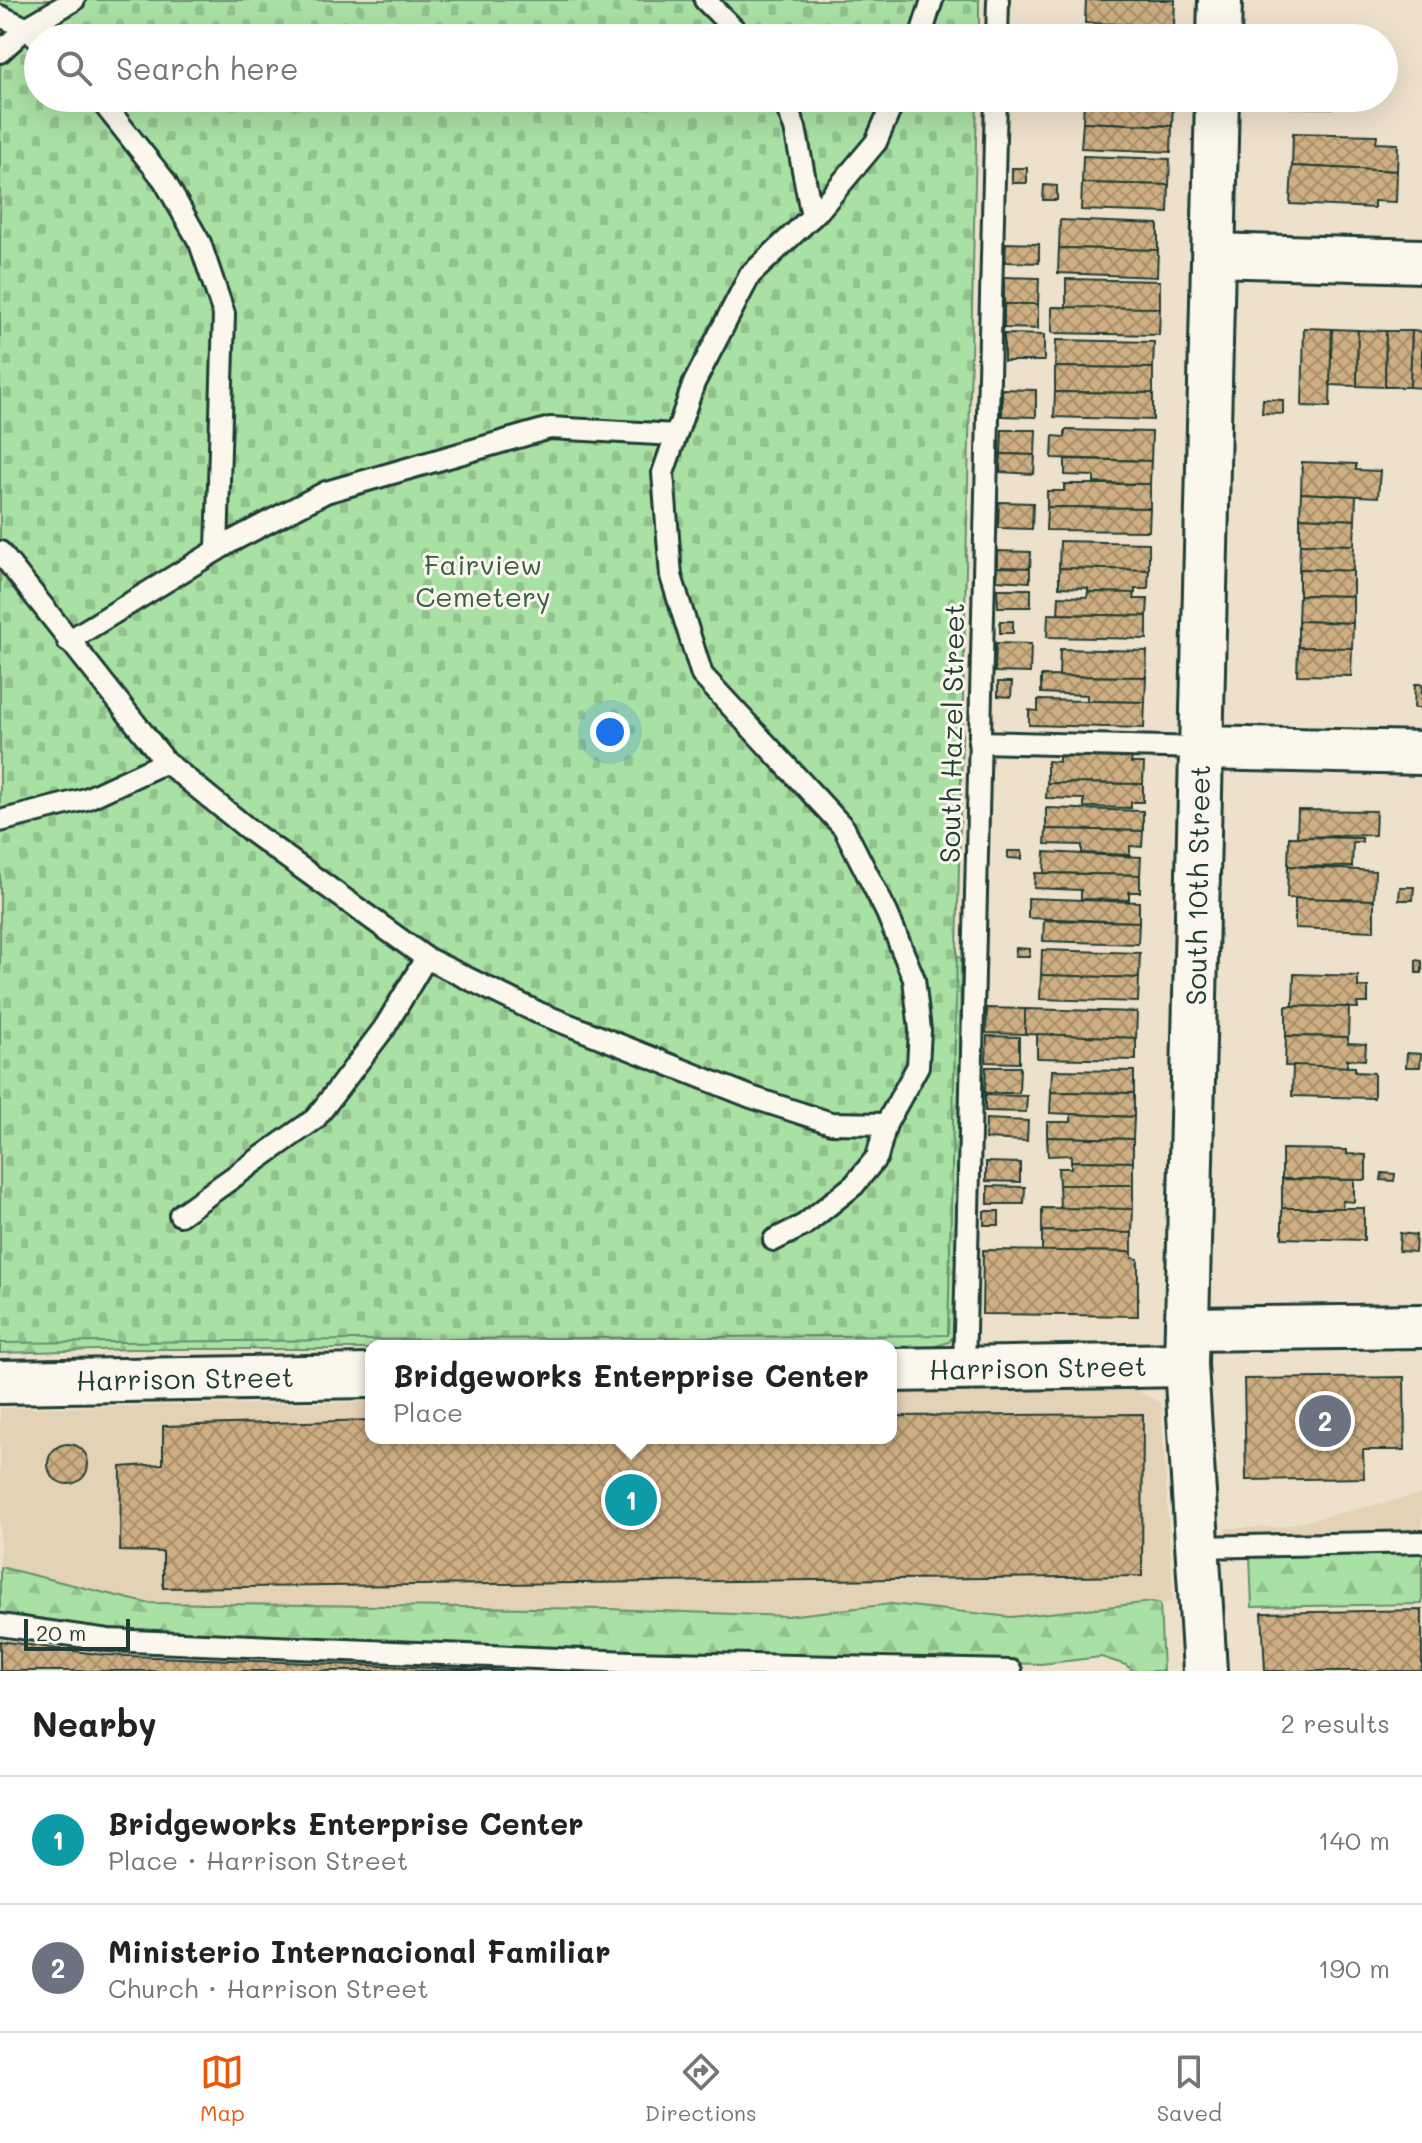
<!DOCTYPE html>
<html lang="en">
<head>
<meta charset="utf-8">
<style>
  body { margin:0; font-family:Mali,sans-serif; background:#f2f2f2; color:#222 }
  .scale { position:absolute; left:24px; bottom:20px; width:106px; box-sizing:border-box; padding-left:8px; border:4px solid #1f3d34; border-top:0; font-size:22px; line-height:28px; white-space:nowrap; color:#1f3d34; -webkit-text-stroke:6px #fbf7ec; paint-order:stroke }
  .you { position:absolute; left:610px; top:732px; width:28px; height:28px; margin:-20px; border:6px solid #fff; border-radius:50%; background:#1a73e8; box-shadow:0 0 0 12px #1a73e833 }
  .badge { display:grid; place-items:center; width:52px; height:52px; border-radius:50%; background:#ea580c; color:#fff; font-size:26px; font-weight:700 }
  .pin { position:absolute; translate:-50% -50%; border:4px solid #fff; box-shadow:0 2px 8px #0006 }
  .popup { position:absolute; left:365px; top:1340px; width:532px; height:104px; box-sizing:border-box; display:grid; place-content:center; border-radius:16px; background:#fff; filter:drop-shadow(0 2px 6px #0005); font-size:26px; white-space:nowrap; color:#767676 }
  .popup b { font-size:30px; color:#222 }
  .popup::after { content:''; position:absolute; left:50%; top:100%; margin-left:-16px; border:16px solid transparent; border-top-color:#fff }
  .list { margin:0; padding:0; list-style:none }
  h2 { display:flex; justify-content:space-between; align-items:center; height:104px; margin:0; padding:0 32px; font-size:34px }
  h2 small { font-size:26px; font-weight:400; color:#767676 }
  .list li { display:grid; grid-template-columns:52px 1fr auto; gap:24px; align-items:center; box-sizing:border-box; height:128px; padding:0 32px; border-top:2px solid #e0e0e0 }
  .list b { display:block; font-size:30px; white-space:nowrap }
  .list p { margin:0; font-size:26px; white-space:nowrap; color:#767676 }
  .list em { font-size:26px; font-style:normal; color:#767676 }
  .icon { flex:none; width:44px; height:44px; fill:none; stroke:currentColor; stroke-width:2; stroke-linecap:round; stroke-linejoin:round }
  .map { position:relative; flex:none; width:1422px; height:1671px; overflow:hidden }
  .search { position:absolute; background:#fff; box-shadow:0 8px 32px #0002; left:24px; right:24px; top:24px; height:88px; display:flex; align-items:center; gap:20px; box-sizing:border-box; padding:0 28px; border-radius:44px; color:#767676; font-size:30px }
  .sheet { height:360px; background:#fff }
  nav { display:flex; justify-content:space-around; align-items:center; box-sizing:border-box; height:112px; border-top:2px solid #e0e0e0; background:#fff; font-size:22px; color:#767676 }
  nav a { display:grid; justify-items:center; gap:4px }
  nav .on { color:#ea580c }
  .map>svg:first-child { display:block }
  .built { fill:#e4d2b6 }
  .forest { fill:url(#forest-firs); stroke:#648f6c; stroke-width:2 }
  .cemetery { fill:url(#cemetery-stones); stroke:#648f6c; stroke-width:2 }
  .building { fill:url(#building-cross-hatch); stroke:#1f3d34; stroke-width:2 }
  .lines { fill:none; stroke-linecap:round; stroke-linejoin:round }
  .service-casing { stroke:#1f3d34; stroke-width:26 }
  .minor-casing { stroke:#1f3d34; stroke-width:48 }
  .service { stroke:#fbf7ec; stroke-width:20 }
  .minor { stroke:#fbf7ec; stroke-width:42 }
  .labels { text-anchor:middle; stroke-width:6; stroke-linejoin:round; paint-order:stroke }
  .park-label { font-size:28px; fill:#3b5e4a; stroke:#fbf7ec }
  .street-label { font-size:28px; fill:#1f3d34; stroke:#fbf7ec }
</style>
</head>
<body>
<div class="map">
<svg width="1422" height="1671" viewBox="0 0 1422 1671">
  <defs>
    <pattern id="forest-firs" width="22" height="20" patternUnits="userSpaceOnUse" patternTransform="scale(2)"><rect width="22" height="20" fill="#a9e1a4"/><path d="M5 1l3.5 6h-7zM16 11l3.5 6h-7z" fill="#91c28e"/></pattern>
    <pattern id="cemetery-stones" width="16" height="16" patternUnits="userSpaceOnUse" patternTransform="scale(2)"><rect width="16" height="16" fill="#a9e1a4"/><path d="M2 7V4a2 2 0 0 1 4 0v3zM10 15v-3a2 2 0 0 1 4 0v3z" fill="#91c28e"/></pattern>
    <pattern id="building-cross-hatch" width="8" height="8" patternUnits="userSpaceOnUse" patternTransform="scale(2)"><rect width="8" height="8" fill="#ceae82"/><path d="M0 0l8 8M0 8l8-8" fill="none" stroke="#a78f6b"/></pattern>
  </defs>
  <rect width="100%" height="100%" fill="#eee1cc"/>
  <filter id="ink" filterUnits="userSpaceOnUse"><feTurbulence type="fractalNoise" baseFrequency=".0125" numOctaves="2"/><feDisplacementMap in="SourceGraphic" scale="16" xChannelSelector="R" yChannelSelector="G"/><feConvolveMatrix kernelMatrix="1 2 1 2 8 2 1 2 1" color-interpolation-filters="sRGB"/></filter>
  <g filter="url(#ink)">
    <g class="built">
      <polygon points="1136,1390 1161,1403 1173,1602 1160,1604 1152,1602 1011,1617 891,1604 787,1616 609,1609 146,1603 0,1567 0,1408 371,1402 371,1438 891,1438 891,1394"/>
      <polygon points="1422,1494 1422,1552 1228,1556 1225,1528 1279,1527"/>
    </g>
    <g class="forest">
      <polygon points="949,954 961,958 957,1315 955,1333 949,1342 923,1350 891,1350 891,1346 371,1346 371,1349 132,1349 0,1353 0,1328"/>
      <polygon points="1422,1552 1422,1604 1252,1607 1250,1556"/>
      <polygon points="0,1567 146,1603 609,1609 787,1616 891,1604 1011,1617 1153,1602 1160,1604 1163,1671 1133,1671 1126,1665 1101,1657 1041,1664 731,1658 474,1643 304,1640 125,1630 0,1614"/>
    </g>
    <polygon class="cemetery" points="0,0 979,0 979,38 38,38 38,98 977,98 948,1335 0,1343"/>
    <g class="building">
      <polygon points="1086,0 1175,0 1174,26 1085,23"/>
      <polygon points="1014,28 1050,29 1049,38 1014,38"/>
      <polygon points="1085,28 1174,31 1174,38 1085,38"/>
      <polygon points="1084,98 1173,99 1172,126 1083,122"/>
      <polygon points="1285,98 1333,98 1332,108 1285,107"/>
      <polygon points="1083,122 1172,126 1171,152 1081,148"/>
      <polygon points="1293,133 1377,135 1376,143 1398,144 1397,171 1292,166"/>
      <polygon points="1083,156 1170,159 1169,185 1082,183"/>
      <polygon points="1292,166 1397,171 1396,202 1374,201 1374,208 1290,204"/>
      <rect x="1012" y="168" width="15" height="15"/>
      <polygon points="1082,183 1169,185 1168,213 1081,210"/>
      <polygon points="1044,185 1057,186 1057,200 1043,200"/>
      <polygon points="1060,220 1158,224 1158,250 1059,248"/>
      <polygon points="1006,243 1039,244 1039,263 1005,262"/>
      <polygon points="1059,248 1158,250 1157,277 1058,273"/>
      <polygon points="1004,277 1039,278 1038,304 1004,304"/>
      <polygon points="1066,279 1160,281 1160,308 1066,308"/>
      <polygon points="1004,304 1038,304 1038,329 1004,328"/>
      <polygon points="1052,307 1160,308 1159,335 1052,333"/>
      <polygon points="1304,328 1332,329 1330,407 1302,406"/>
      <polygon points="1332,329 1358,330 1357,386 1330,385"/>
      <polygon points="1358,330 1386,331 1385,387 1357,386"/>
      <polygon points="1386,331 1412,331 1410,387 1385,387"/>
      <polygon points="1412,331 1422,332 1422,388 1410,387"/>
      <polygon points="1004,334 1044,335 1044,361 1004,361"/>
      <polygon points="1056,340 1154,342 1153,368 1055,367"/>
      <polygon points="1055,367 1153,368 1153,393 1055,392"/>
      <polygon points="1002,389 1036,390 1036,417 1002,416"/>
      <polygon points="1055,392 1153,393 1153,420 1054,417"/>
      <polygon points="1263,399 1283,400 1283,414 1262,413"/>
      <polygon points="1002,430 1036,430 1035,455 1001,454"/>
      <polygon points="1065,430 1152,432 1151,461 1052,458 1053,436 1065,437"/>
      <polygon points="1001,454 1035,455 1034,474 1000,472"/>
      <polygon points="1065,459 1151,461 1150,484 1094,483 1094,476 1065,475"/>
      <polygon points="1302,462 1356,464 1356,470 1380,471 1378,497 1301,493"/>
      <polygon points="1064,484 1150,484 1150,508 1047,507 1047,491 1064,491"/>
      <polygon points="1301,493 1356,496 1355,520 1300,517"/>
      <polygon points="999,502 1033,503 1032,529 998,528"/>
      <polygon points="1047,507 1150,508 1149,531 1046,530"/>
      <polygon points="1300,517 1355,520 1354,545 1300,544"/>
      <polygon points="1060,541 1149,543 1149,570 1059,568"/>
      <polygon points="1300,544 1354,545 1353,571 1299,569"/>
      <polygon points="997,551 1031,552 1030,568 997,567"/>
      <polygon points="997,567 1030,568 1030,582 996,580"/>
      <polygon points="1059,568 1149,570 1148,589 1135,589 1135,593 1088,592 1088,588 1059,587"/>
      <polygon points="1299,569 1353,571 1353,596 1299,595"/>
      <polygon points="997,589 1031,589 1031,607 998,607"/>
      <polygon points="1088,592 1135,593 1134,599 1148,599 1147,616 1058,614 1059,596 1087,597"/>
      <polygon points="1299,595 1353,596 1353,623 1298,621"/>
      <polygon points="1048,614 1147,616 1147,639 1047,637"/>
      <rect x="1000" y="621" width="13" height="12"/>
      <polygon points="1298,621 1353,623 1352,648 1298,647"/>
      <polygon points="996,643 1031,644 1030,673 995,672"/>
      <polygon points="1298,647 1352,648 1351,676 1297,675"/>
      <polygon points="1060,649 1147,651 1146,677 1059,676"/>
      <polygon points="1041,676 1146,677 1145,702 1087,701 1087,695 1041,693"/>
      <polygon points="998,682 1012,682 1011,697 998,696"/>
      <polygon points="1415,684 1422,684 1422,708 1414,708"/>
      <polygon points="1038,700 1145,702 1144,728 1029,725 1029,710 1038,711"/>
      <polygon points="1059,756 1132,758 1131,763 1144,763 1143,784 1047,783 1047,761 1059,762"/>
      <polygon points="1047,783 1143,784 1143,802 1131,802 1131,808 1084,807 1084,799 1046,798"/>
      <polygon points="1046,808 1143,811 1143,831 1046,829"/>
      <polygon points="1298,810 1376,811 1375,835 1297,837"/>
      <polygon points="1046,829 1143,831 1142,847 1130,846 1130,855 1082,853 1082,845 1045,844"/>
      <polygon points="1289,837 1362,838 1362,842 1353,842 1352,867 1288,866"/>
      <polygon points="1008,851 1022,851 1022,859 1008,858"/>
      <polygon points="1045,852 1141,857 1140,875 1044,873"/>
      <polygon points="1288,866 1375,871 1374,900 1287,898"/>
      <polygon points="1035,873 1140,875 1140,892 1129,892 1129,900 1081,899 1081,890 1034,888"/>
      <polygon points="1400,887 1414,887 1413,900 1399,900"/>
      <polygon points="1028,898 1139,902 1139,922 1028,918"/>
      <polygon points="1295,898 1374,900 1374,931 1295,928"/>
      <polygon points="1044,920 1139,922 1138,944 1043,941"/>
      <polygon points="1016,948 1030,949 1030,956 1015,956"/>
      <polygon points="1042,950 1140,953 1139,978 1041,975"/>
      <polygon points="1416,960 1422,961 1422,973 1416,973"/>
      <polygon points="1294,974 1358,976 1358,987 1368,987 1368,1003 1357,1003 1358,1008 1293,1006"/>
      <polygon points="1041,975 1139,978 1138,1002 1040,999"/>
      <polygon points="1286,1006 1349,1007 1348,1037 1286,1036"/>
      <polygon points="987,1008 1025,1009 1025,1034 986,1033"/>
      <polygon points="1025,1009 1137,1012 1136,1038 1025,1034"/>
      <polygon points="1037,1034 1136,1038 1136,1060 1037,1058"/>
      <polygon points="987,1036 1019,1037 1019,1063 986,1062"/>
      <polygon points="1286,1036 1348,1037 1348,1043 1366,1044 1365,1060 1347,1059 1347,1067 1285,1066"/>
      <polygon points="1407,1053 1421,1054 1420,1067 1406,1067"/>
      <polygon points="1293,1065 1355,1067 1355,1072 1374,1073 1374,1098 1292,1096"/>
      <polygon points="986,1067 1020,1067 1019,1093 985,1093"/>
      <polygon points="1052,1070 1134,1071 1134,1093 1051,1092"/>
      <polygon points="1051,1092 1134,1093 1134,1117 1050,1113"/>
      <polygon points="985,1095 1027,1096 1026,1112 985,1111"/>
      <polygon points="1071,1114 1134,1117 1133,1139 1047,1137 1047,1122 1071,1122"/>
      <polygon points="986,1119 1028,1121 1027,1141 985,1139"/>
      <polygon points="1047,1137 1133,1139 1133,1162 1071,1161 1071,1155 1048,1156"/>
      <polygon points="1282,1149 1347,1150 1347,1154 1366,1155 1366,1180 1282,1179"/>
      <polygon points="1071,1161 1133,1162 1133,1185 1059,1185 1058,1168 1071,1168"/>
      <polygon points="986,1162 1020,1163 1020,1182 986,1181"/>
      <polygon points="1382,1173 1395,1174 1394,1181 1381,1180"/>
      <polygon points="1282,1179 1354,1180 1354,1202 1343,1201 1342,1208 1282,1208"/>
      <polygon points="1059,1185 1133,1185 1133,1209 1060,1208"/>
      <polygon points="988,1186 1025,1187 1024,1204 988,1204"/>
      <polygon points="1042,1208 1133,1209 1132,1233 1042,1231"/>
      <polygon points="1282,1208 1364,1208 1364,1240 1282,1238"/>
      <rect x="984" y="1211" width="15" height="14"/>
      <polygon points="1042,1231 1132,1233 1132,1252 1042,1251"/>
      <polygon points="1400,1233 1416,1235 1415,1252 1399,1251"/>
      <polygon points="983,1250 1132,1252 1132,1258 1138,1259 1138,1316 982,1314"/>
      <polygon points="1404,1377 1405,1450 1363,1450 1364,1478 1246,1480 1244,1379"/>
      <polygon points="1143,1414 1142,1576 163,1588 163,1552 120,1551 121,1467 163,1464 163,1426 371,1420 371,1438 891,1438 891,1416"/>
      <circle cx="68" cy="1464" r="20"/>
      <polygon points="1422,1610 1422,1671 1265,1671 1262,1613"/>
      <polygon points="0,1641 104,1655 512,1671 0,1671"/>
    </g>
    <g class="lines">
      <defs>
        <g id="service">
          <polyline points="705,0 743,38"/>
          <polyline points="0,16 26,28 38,39"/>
          <polyline points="920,38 932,0"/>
          <polyline points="997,38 998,0"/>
          <polyline points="0,52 26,28 74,0"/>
          <polyline points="99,98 164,180 200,243 224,314 217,550"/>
          <polyline points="783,98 795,128 812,217"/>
          <polyline points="0,552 166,762 253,833 426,958 539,1013 751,1097 831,1123 886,1124"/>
          <polyline points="68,641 232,541 326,492 550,428 676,435"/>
          <polyline points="979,742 1201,748"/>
          <polyline points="0,821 86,799 166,762"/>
          <polyline points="180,1215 315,1119 385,1027 426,958"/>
          <polyline points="774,1240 804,1225 854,1185 877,1157 886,1124 918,1066 920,1030 914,979 887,913 844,828 702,675 671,576 663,473 694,383 750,275 820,209 876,142 895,98"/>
          <polyline points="964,1370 996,98"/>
          <polyline points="1197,1547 1422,1542"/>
          <polyline points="0,1625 108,1640 630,1662 1011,1671"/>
        </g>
        <g id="minor">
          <polyline points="1219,38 1220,0"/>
          <polyline points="1214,255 1422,261"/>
          <polyline points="1201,748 1422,753"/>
          <polyline points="1187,1329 1422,1326"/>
          <polyline points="891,1370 1186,1365"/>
          <polyline points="0,1382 371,1376"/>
          <polyline points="1205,1671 1186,1365 1217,98"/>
        </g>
      </defs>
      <use href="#service" class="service-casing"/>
      <use href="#minor" class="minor-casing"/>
      <use href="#service" class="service"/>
      <use href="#minor" class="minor"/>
    </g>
  </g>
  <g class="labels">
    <g class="park-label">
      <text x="483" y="575">Fairview<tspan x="483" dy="32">Cemetery</tspan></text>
    </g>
    <g class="street-label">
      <text transform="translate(952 733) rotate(-89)" y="10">South Hazel Street</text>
      <text transform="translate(1198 885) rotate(-89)" y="10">South 10th Street</text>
      <text transform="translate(1038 1368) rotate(-1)" y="10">Harrison Street</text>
      <text transform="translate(185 1379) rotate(-1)" y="10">Harrison Street</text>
    </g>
  </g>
</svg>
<div class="scale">20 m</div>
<div class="you"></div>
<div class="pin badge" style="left:631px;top:1500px;background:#0f9aa8">1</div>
<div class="popup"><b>Bridgeworks Enterprise Center</b>Place</div>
<div class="pin badge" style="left:1325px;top:1421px;background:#6b7280">2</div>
<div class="search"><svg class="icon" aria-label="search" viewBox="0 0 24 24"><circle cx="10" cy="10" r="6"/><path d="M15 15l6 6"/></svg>Search here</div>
</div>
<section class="sheet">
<h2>Nearby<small>2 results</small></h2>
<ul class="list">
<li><span class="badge" style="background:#0f9aa8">1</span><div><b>Bridgeworks Enterprise Center</b><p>Place · Harrison Street</p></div><em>140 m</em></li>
<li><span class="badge" style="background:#6b7280">2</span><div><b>Ministerio Internacional Familiar</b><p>Church · Harrison Street</p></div><em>190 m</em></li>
</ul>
</section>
<nav>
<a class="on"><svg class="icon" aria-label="map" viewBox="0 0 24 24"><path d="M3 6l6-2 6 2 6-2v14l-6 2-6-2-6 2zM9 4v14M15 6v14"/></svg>Map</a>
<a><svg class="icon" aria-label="directions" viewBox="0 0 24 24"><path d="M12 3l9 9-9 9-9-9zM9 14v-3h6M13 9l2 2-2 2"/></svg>Directions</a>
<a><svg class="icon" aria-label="saved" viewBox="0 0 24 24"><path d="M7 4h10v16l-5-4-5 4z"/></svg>Saved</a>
</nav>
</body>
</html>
